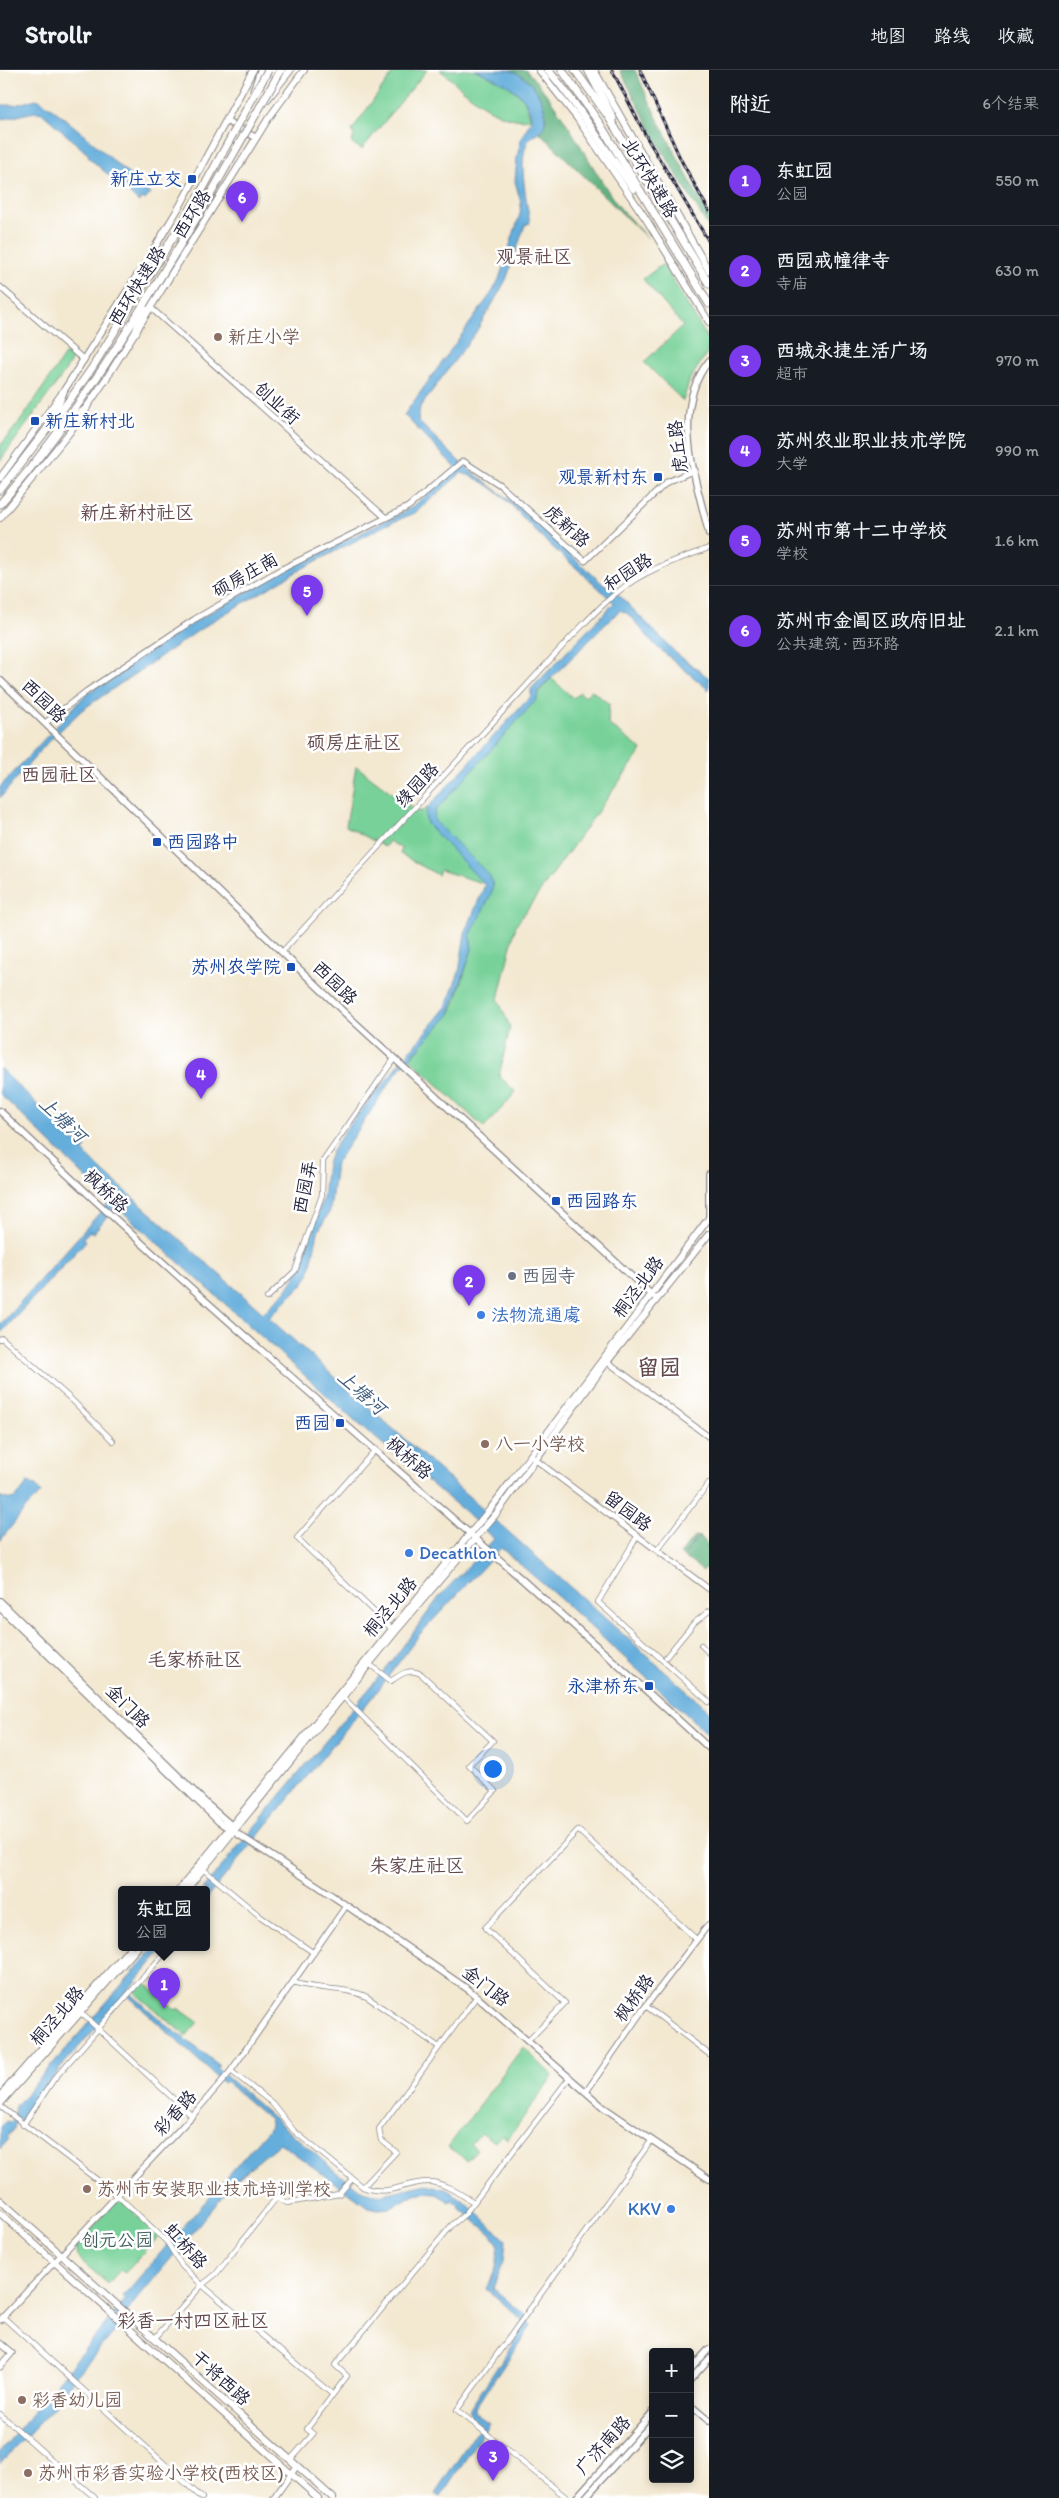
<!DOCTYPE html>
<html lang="zh">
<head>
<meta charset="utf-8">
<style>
  body { margin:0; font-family:Itim,"LXGW WenKai TC",sans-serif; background:#242831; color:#f1f3f6 }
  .controls { position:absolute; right:15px; bottom:15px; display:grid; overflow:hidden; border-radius:5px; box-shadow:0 2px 8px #0003 }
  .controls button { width:45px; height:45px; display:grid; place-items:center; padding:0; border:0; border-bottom:1px solid #363941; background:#171b24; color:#f1f3f6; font:25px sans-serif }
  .you { position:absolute; left:492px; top:1698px; width:18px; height:18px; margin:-12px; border:4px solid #fff; border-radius:50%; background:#1a73e8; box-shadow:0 0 0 8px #1a73e833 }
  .badge { display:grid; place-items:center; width:32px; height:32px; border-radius:50%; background:#7c3aed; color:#fff; font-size:16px; font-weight:700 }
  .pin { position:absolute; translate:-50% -41px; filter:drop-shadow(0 1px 2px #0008) }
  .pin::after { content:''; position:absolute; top:26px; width:18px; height:15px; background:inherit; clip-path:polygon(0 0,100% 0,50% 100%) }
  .popup { position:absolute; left:118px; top:1816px; width:92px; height:65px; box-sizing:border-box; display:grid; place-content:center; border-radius:5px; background:#171b24; filter:drop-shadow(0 1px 4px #0005); font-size:16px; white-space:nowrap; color:#9ea1a6 }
  .popup b { font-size:19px; color:#f1f3f6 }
  .popup::after { content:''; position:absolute; left:50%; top:100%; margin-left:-10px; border:10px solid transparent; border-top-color:#171b24 }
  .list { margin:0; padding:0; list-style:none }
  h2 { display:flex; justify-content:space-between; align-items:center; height:65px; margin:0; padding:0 20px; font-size:21px }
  h2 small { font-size:16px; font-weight:400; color:#9ea1a6 }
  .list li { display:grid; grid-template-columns:32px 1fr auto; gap:15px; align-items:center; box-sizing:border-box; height:90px; padding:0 20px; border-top:1px solid #363941 }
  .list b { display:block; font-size:19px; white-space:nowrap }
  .list p { margin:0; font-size:16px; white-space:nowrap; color:#9ea1a6 }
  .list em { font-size:16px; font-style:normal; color:#9ea1a6 }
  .icon { flex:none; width:28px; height:28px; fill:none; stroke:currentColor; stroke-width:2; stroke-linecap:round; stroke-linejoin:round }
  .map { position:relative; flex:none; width:709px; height:2428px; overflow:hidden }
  header { display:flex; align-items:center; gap:30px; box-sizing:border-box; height:70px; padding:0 25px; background:#171b24; border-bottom:1px solid #363941 }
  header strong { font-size:24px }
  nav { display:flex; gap:28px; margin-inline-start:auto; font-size:18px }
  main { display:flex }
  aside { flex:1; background:#171b24 }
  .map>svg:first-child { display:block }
  .green { fill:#77d198; stroke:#4c7a6a }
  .forest { fill:#61b380; stroke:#426a5e }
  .water { fill:#65aedc; stroke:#44688c }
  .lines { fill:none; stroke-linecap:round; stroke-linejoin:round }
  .minor-casing { stroke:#8a8586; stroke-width:6 }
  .tertiary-casing { stroke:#8a8586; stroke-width:7 }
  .secondary-casing { stroke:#8a8586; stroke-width:8 }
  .primary-casing { stroke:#8a8586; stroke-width:8 }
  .trunk-casing { stroke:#8a8586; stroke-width:9 }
  .minor { stroke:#fff; stroke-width:4.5 }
  .tertiary { stroke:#fff; stroke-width:5 }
  .secondary { stroke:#fff; stroke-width:5.5 }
  .primary { stroke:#fff; stroke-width:6 }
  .trunk { stroke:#fff; stroke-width:7 }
  .rail-casing { stroke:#22223b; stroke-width:3 }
  .rail { stroke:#fff; stroke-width:1; stroke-dasharray:4; stroke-linecap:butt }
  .trunk-bridge-casing { stroke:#8a8586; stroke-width:9; stroke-linecap:butt }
  .trunk-bridge { stroke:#fff; stroke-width:7 }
  .transit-dot { fill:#1a4fb4; stroke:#fff; stroke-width:2 }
  .education-dot { fill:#8d6e63; stroke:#fff; stroke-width:2 }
  .worship-dot { fill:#6b7280; stroke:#fff; stroke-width:2 }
  .shop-dot { fill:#3f7fe0; stroke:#fff; stroke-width:2 }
  .labels { text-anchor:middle; stroke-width:5; stroke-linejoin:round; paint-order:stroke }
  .street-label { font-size:18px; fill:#22223b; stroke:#fff }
  .transit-label { font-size:18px; fill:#164399; stroke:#fff; text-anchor:end }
  .education-label { font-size:18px; fill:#785e54; stroke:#fff; text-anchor:start }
  .worship-label { font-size:18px; fill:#5b616d; stroke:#fff; text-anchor:start }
  .shop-label { font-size:18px; fill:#366cbe; stroke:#fff; text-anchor:start }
  .park-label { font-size:18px; fill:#405f5c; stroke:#fff }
  .neighbourhood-label { font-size:19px; fill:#62494c; stroke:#fff }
  .water-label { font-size:19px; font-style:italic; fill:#3d5a7b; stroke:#fff }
  .district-label { font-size:22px; font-weight:bold; fill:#62494c; stroke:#fff }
</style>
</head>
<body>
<header>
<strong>Strollr</strong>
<nav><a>地图</a><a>路线</a><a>收藏</a></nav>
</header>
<main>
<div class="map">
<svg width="709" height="2428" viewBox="0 0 709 2428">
  <rect width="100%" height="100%" fill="#fff"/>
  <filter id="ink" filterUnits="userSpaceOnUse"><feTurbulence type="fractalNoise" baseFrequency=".02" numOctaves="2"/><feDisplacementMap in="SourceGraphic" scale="10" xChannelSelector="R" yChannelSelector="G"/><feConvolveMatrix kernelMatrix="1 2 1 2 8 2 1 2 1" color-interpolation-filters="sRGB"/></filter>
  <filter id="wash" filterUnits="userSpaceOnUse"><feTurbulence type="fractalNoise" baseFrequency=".0096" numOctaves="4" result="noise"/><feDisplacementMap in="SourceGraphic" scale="20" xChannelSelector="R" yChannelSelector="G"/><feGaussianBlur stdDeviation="1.12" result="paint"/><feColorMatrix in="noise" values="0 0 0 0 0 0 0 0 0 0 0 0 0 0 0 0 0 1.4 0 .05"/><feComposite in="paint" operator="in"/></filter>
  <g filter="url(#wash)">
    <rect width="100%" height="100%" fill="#f3e8d0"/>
    <g class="green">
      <polygon points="395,0 427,0 362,79 351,73 354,66 352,60"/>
      <path d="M440,0H476L508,15L524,29L531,49C496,55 465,20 440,0Z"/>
      <polygon points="663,194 709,271 709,280 690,309 683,331 644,292 683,256 643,209"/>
      <polygon points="66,283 72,289 64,303 0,391 0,376 24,346"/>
      <polygon points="551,608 573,628 580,622 585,627 591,620 609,634 608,654 642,680 516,855 498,929 510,957 499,1006 516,1022 484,1058 410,989 453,939 472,879 470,866 492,816 440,800 438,805 400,784 402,779 389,771 385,777 346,756 356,696 416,741 423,741 428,737 435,741"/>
      <polygon points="144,1912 176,1940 178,1938 198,1952 186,1966 135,1923"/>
      <polygon points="523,1977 553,2006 508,2069 502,2065 495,2072 481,2063 471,2074 477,2079 467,2090 448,2077"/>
      <polygon points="119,2128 159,2166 125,2203 121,2199 108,2214 77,2187 75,2177"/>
    </g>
    <g class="forest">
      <path d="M509,0H526C561,37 581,79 608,121C618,138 634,153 647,168L539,62C554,50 541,23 529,13C523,7 516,4 509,0Z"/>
      <polygon points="620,0 635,0 657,48 709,147 709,158 657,72"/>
      <polygon points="695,1466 701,1467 697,1467 684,1485 698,1468 702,1468 709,1476 709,1494 703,1501 680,1484"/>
    </g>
    <g class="water">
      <path d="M476,0C486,0 498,0 508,0C532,5 550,34 544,57C539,63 530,66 527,73C518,93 527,132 530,153L525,155L506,210L493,233L476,262L420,337L418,351L463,395L515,434L604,515L610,516L677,584L709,608V620L657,577L628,544L620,540L538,621L537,629L435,741L434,750L490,806L493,816L491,824L470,866L472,879L450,944L397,1002L336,1093L330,1141L318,1162L309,1204L303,1214L269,1248L709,1641V1665L558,1527L501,1478L420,1564L379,1619L207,1828L206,1820H202L392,1591L440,1526L494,1469L464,1441L361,1356L116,1136L93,1163L90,1161L83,1168L86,1171L0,1264V1255L110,1131L0,1024V998L74,1071L83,1073L86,1078L83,1081L105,1103L263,1243L286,1221L302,1196L307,1173L323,1128L327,1093L332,1081L346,1059L446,937L459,902L465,863L485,815L427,754L425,745L428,737L531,626V619L614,533C593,511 568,492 546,471C521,448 496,411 461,403L415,443L388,454L305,497L214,550L82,640L47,673L0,728V717L86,624L197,550L266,510L411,438L457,399L404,345L493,221L499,209L520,144L521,133L515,111L517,87L522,66L531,51C531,21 499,11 476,0Z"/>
      <path d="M36,29C51,32 130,106 147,121L150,124L145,130L142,128L139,132L88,87L89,85L42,43C35,39 13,49 0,49V35H15Z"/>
      <path d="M28,1412L35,1415L41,1423L25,1439L0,1471V1426C14,1435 20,1423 28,1412Z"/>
      <polygon points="154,1878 165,1878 128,1921 165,1954 219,1995 217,1997 229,2009 336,2102 363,2121 379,2125 427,2114 448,2120 468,2134 506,2170 504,2191 493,2218 527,2247 531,2256 474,2339 475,2343 489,2353 441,2427 435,2424 481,2355 471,2347 469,2340 525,2255 522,2250 487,2219 497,2195 498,2174 491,2164 458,2137 459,2135 452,2130 450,2132 435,2123 426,2122 415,2124 389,2138 378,2139 368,2137 280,2073 239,2107 132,2235 116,2260 73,2310 54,2337 0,2394 0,2382 126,2229 123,2226 271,2056 269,2049 226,2012 224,2014 126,1924 62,1996 22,2049 14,2055 15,2057 7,2067 9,2069 0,2079 0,2057 6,2051 11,2052 16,2046 14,2038"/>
    </g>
  </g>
  <g filter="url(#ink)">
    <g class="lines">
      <defs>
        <g id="minor">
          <path d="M282,882L572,566C587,551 602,534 619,521C644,500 679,489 709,478"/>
          <polyline points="267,1228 295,1201 322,1125 323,1091 394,989"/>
          <polyline points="0,1269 2,1268 72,1330 113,1371"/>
          <polyline points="376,1379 297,1468 391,1558"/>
          <polyline points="638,1465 598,1532 709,1632"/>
          <polyline points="657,1480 709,1413"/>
          <polyline points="701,1575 709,1583"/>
          <polyline points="666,1587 694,1553 709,1541"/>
          <path d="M342,1626L467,1751L495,1721L469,1695L493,1671L421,1604C409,1598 401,1604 391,1611L368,1593"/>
          <polyline points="203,1799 261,1847 314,1883"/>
          <path d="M293,1912C317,1921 344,1916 367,1927L439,1977"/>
          <polyline points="646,1936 709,1984"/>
          <polyline points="80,1942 192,2046"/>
          <polyline points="529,1970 565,1933 485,1858 578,1760 696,1869"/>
          <path d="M231,2001L272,2033L294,2061L363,2117C390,2128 406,2110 431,2112C447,2114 461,2125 474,2132"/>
          <polyline points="0,2036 117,2125 167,2172 182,2196 202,2215 155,2268"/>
          <polyline points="23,2055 54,2009 169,1878"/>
          <polyline points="363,2117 396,2082 381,2070 379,2059 477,1926"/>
          <polyline points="3,2247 202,2428"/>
          <polyline points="332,2324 202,2215 216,2204 277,2127 287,2133 339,2124 352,2109"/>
          <polyline points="0,2344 95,2428"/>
          <polyline points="290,2390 313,2364 307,2359 347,2306 335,2295 452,2155 465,2144 570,2007"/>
          <polyline points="567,2428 457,2340 651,2071"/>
        </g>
        <g id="tertiary">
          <polyline points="0,217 84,290"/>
          <polyline points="151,238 386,448"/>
          <polyline points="45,653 87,621 195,549 280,500 408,437 463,391 500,415 585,491 667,412 695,400"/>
          <polyline points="605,1290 709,1367"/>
          <polyline points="533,1388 709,1519"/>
          <polyline points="586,2022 642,1941 709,1854"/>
          <polyline points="0,2250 192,2046 230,2002 346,1836"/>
          <polyline points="0,2273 12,2283 0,2297"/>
          <polyline points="274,2428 297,2396"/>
        </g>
        <g id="secondary">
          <path d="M709,291C670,339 696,410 709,464"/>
          <polyline points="0,610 348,946 653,1226"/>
          <path d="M0,1041C229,1261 476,1462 709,1678"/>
          <polyline points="709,1149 709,1104"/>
          <polyline points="0,1531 208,1735 231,1755 232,1760"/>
          <polyline points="0,1538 219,1752 318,1816 469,1920 603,2037 709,2109"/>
          <polyline points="690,2300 709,2279"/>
          <polyline points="690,2310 709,2289"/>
          <polyline points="690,2335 709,2351"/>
          <polyline points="576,2428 653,2342"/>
          <polyline points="585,2428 653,2352"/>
        </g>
        <g id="primary">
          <polyline points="539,0 577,48 646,149 709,252"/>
          <polyline points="594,0 709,201"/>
          <polyline points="227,51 256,68"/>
          <polyline points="0,408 63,322 155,177 181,134 253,0"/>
          <polyline points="0,448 69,363 106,309 268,49 304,0"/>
          <polyline points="179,1820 491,1438 709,1148"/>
          <polyline points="186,1820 396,1561 496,1444 607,1292 709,1164"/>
          <polyline points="0,2026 130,1878"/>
          <polyline points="0,2034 137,1878"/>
          <polyline points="0,2130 333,2428"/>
          <polyline points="0,2143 318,2428"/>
        </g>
        <g id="trunk">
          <path d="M548,0C581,37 604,80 634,119"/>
          <polyline points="562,0 600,54 709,234"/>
          <polyline points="575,0 608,46 709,214"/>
          <polyline points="588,0 613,48"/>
          <polyline points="254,21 261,0"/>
          <polyline points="267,29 290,0"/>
          <polyline points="113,245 136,221"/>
          <polyline points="136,262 144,239"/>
          <polyline points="53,347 63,322"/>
          <polyline points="67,354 86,339"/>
          <polyline points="0,420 71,328 92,298 201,122"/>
          <path d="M0,434C82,341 145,233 209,127"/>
        </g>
      </defs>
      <use href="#minor" class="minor-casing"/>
      <use href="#tertiary" class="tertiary-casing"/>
      <use href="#secondary" class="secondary-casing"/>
      <use href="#primary" class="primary-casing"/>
      <use href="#trunk" class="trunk-casing"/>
      <use href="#minor" class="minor"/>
      <use href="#tertiary" class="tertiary"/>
      <use href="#secondary" class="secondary"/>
      <use href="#primary" class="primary"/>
      <use href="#trunk" class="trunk"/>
      <defs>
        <g id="rail">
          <polyline points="612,0 647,68 709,172"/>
          <polyline points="640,0 681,90 709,141"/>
        </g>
      </defs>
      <use href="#rail" class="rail-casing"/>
      <use href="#rail" class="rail"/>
      <defs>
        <g id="trunk-bridge">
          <polyline points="201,122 268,0"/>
          <polyline points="209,127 281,0"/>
        </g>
      </defs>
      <use href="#trunk-bridge" class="trunk-bridge-casing"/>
      <use href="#trunk-bridge" class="trunk-bridge"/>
    </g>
  </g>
  <g class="transit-dot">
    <rect x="187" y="104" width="10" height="10" rx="2.5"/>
    <rect x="30" y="346" width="10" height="10" rx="2.5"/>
    <rect x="653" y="402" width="10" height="10" rx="2.5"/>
    <rect x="152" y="767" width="10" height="10" rx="2.5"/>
    <rect x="286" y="892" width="10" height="10" rx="2.5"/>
    <rect x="551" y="1126" width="10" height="10" rx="2.5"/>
    <rect x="335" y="1348" width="10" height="10" rx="2.5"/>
    <rect x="644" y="1611" width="10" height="10" rx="2.5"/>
  </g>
  <g class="education-dot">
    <circle cx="218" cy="267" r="5"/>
    <circle cx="485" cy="1374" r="5"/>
    <circle cx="87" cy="2119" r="5"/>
    <circle cx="22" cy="2330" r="5"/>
    <circle cx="28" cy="2403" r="5"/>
  </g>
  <circle class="worship-dot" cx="512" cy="1206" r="5"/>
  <g class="shop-dot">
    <circle cx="481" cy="1245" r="5"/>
    <circle cx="409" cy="1483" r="5"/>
    <circle cx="671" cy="2139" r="5"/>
  </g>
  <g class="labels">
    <g class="street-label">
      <text transform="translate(650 108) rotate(59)" y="6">北环快速路</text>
      <text transform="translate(192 144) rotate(-58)" y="6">西环路</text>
      <text transform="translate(137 216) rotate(-58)" y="6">西环快速路</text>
      <text transform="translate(277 333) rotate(42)" y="6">创业街</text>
      <text transform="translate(678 377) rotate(-97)" y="6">虎丘路</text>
      <text transform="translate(567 456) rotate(42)" y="6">虎新路</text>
      <text transform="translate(628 502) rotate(-33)" y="6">和园路</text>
      <text transform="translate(245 505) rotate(-29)" y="6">硕房庄南</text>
      <text transform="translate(44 631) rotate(44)" y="6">西园路</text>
      <text transform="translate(417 715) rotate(-47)" y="6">缘园路</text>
      <text transform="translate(335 913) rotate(44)" y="6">西园路</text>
      <text transform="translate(305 1117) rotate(-78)" y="6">西园弄</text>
      <text transform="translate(106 1121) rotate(43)" y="6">枫桥路</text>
      <text transform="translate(638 1217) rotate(-53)" y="6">桐泾北路</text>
      <text transform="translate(409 1388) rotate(41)" y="6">枫桥路</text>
      <text transform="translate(628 1441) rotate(37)" y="6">留园路</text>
      <text transform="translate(390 1537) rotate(-50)" y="6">桐泾北路</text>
      <text transform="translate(128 1636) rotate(45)" y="6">金门路</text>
      <text transform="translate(486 1916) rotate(38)" y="6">金门路</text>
      <text transform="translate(634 1928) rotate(-54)" y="6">枫桥路</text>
      <text transform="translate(57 1946) rotate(-49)" y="6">桐泾北路</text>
      <text transform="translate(175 2043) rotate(-48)" y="6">彩香路</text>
      <text transform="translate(186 2176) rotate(49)" y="6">虹桥路</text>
      <text transform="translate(221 2308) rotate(42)" y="6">干将西路</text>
      <text transform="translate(603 2375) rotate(-48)" y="6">广济南路</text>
    </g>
    <g class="transit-label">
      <text x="182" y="115">新庄立交</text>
      <text x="45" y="357" text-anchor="start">新庄新村北</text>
      <text x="648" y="413">观景新村东</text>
      <text x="167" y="778" text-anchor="start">西园路中</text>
      <text x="281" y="903">苏州农学院</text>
      <text x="566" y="1137" text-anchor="start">西园路东</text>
      <text x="330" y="1359">西园</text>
      <text x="639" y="1622">永津桥东</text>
    </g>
    <g class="education-label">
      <text x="228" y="273">新庄小学</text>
      <text x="495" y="1380">八一小学校</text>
      <text x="97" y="2125">苏州市安装职业技术培训学校</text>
      <text x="32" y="2336">彩香幼儿园</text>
      <text x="38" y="2409">苏州市彩香实验小学校(西校区)</text>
    </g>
    <g class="worship-label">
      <text x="522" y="1212">西园寺</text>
    </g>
    <g class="shop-label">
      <text x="491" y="1251">法物流通䖏</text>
      <text x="419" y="1489">Decathlon</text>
      <text x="661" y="2145" text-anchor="end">KKV</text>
    </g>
    <g class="park-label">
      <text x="117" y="2176">创元公园</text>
    </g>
    <g class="neighbourhood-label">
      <text x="534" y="193">观景社区</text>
      <text x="137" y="449">新庄新村社区</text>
      <text x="354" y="679">硕房庄社区</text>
      <text x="59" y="711">西园社区</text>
      <text x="195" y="1596">毛家桥社区</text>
      <text x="417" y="1802">朱家庄社区</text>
      <text x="193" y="2257">彩香一村四区社区</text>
    </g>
    <g class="water-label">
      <text transform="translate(63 1049) rotate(44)" y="7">上塘河</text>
      <text transform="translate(362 1322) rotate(42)" y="7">上塘河</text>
    </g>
    <g class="district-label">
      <text x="659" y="1305">留园</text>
    </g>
  </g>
</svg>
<div class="controls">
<button>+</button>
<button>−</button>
<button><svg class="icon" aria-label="layers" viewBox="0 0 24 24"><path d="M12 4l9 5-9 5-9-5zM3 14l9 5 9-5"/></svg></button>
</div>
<div class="you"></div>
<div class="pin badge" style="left:164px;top:1939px">1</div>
<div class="popup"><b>东虹园</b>公园</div>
<div class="pin badge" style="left:469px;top:1236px">2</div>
<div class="pin badge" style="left:493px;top:2411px">3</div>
<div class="pin badge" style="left:201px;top:1029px">4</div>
<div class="pin badge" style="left:307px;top:546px">5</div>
<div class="pin badge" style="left:242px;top:152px">6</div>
</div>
<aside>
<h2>附近<small>6个结果</small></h2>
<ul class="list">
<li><span class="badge">1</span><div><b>东虹园</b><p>公园</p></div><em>550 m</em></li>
<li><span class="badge">2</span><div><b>西园戒幢律寺</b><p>寺庙</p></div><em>630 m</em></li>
<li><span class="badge">3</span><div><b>西城永捷生活广场</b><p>超市</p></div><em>970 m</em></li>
<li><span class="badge">4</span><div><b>苏州农业职业技术学院</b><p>大学</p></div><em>990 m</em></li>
<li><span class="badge">5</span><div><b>苏州市第十二中学校</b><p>学校</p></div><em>1.6 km</em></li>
<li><span class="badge">6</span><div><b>苏州市金阊区政府旧址</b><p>公共建筑 · 西环路</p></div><em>2.1 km</em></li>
</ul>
</aside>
</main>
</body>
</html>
